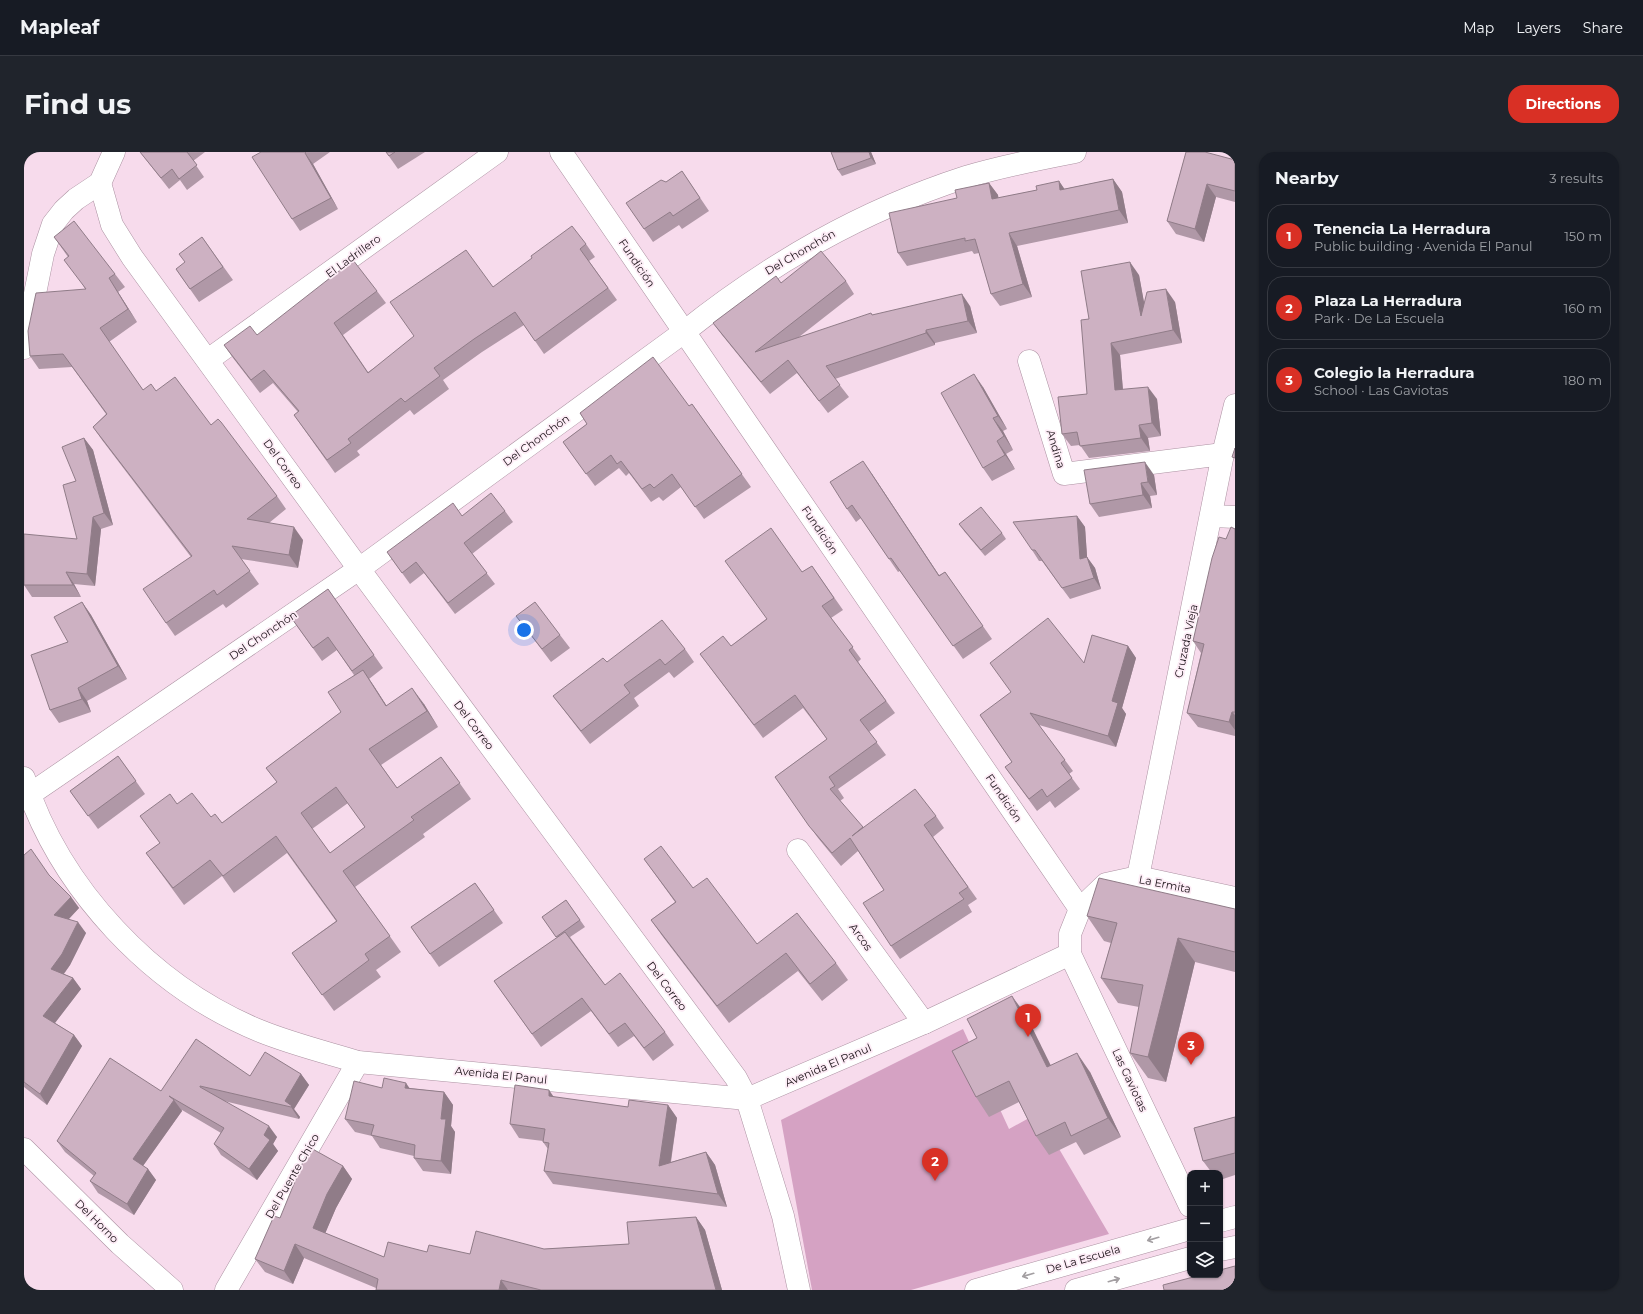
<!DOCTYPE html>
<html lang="en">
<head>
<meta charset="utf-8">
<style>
  body { margin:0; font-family:Montserrat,sans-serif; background:#20242c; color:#f1f3f6 }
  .controls { position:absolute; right:12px; bottom:12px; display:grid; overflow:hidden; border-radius:8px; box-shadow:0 1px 3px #0004 }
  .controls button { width:36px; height:36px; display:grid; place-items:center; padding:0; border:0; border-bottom:1px solid #363941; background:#171b24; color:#f1f3f6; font:20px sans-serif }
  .you { position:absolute; left:500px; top:478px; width:14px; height:14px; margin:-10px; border:3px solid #fff; border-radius:50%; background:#1a73e8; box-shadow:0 0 0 6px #1a73e833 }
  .badge { display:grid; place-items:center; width:26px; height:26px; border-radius:50%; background:#d93025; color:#fff; font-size:13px; font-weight:700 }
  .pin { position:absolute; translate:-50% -33px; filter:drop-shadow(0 1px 2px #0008) }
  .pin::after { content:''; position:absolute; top:21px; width:14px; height:12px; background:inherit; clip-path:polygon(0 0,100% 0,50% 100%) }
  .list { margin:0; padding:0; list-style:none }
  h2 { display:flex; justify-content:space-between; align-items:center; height:52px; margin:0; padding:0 16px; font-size:17px }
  h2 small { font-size:13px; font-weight:400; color:#9ea1a6 }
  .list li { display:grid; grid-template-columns:26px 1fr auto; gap:12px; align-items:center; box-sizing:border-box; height:64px; margin:0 8px 8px; padding:0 8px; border:1px solid #363941; border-radius:16px }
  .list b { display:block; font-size:15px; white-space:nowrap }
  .list p { margin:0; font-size:13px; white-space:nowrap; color:#9ea1a6 }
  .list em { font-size:13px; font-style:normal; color:#9ea1a6 }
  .icon { flex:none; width:22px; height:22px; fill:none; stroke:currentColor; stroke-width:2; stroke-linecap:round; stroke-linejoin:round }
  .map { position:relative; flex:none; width:1211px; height:1138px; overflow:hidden; border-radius:16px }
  header { display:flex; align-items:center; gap:24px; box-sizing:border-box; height:56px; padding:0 20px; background:#171b24; border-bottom:1px solid #363941 }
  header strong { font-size:19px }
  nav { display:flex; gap:22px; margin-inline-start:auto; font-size:14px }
  .intro { display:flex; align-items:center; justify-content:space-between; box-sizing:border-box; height:96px; padding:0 24px }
  h1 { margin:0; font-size:28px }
  .button { padding:10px 18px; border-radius:16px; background:#d93025; color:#fff; font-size:14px; font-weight:700 }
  main { display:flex; gap:24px; padding:0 24px }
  aside { flex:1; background:#171b24; border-radius:16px; box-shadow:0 1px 3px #0004 }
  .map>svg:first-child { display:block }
  .park { fill:#d5a2c3 }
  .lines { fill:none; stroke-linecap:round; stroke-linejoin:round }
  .minor-casing { stroke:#ac92a2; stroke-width:23 }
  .minor { stroke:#fff; stroke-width:22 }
  .wall { fill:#b098a7; fill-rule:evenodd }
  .shaded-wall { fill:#907c88 }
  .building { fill:#cdb1c2; stroke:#907c88; fill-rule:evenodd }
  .oneway { stroke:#a39fa2 }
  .labels { text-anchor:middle; stroke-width:3.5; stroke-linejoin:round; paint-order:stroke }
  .street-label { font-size:11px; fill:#191016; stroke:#fdecf6 }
</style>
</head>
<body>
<header>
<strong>Mapleaf</strong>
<nav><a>Map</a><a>Layers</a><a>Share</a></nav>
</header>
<div class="intro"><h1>Find us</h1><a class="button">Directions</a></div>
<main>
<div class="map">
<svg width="1211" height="1138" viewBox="0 0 1211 1138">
  <rect width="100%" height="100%" fill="#f7dbec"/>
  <polygon class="park" points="939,877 985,977 1014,961 1085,1082 887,1138 788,1138 757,968"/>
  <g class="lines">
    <defs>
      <g id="minor">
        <polyline points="537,0 1056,757"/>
        <polyline points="76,31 88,73 108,105 335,417 712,926 723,947 759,1064 775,1138"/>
        <polyline points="0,196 19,102 29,72 40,58 52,47 76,31 90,0"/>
        <polyline points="184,208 473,0"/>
        <polyline points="1005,209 1040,322 1199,302"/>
        <polyline points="1188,364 1211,365"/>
        <path d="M0,626C36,737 128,835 236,879C268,892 301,900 334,910L723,947L900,871L1046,802"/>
        <path d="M5,643L335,417L660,180C747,111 837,59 942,25C978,14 1015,7 1051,0"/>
        <polyline points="774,698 900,871"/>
        <polyline points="1114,725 1199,302 1211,253"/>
        <polyline points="0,997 96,1092 148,1138"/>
        <polyline points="1166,1054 1046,802 1046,782 1056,757 1082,732 1114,725 1211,746"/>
        <polyline points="1196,1069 1211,1065"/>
        <polyline points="1196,1098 1211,1095"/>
        <polyline points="202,1138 334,910"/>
        <polyline points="952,1138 1166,1077"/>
        <polyline points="1052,1138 1166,1106"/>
      </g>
    </defs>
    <use href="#minor" class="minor-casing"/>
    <use href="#minor" class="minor"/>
  </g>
  <g class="wall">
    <polygon points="116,0 181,0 169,9 180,25 163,38 156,28 145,37"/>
    <polygon points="237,0 306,0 289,12 314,57 276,79 268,67"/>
    <polygon points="362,0 401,0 374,17"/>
    <polygon points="807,0 847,0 852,12 818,24 814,18"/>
    <polygon points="1162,0 1211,8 1211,50 1192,45 1180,90 1152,82 1143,69"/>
    <polygon points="658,19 685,59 658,77 655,73 629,90 620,77 642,30"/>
    <polygon points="1089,27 1098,40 1104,71 993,94 1008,145 976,154 967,142 955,101 950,102 948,99 883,114 874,101 933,46 965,31 974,43 974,46 1013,38 1035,29 1040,37"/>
    <polygon points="30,85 91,122 101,135 94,140 113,170 85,190 119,238 132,239 187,273 253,344 262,357 245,371 279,388 274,416 217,407 235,432 202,456 199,452 151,484 142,471 167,405 78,288 69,275 82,262 48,215 15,217 6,204 61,137 44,105"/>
    <polygon points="178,85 209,128 175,150 152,117 161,111"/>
    <polygon points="562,92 571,105 565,109 593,148 520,202 500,173 458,200 419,228 425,237 390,263 386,258 333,299 336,303 311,321 270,263 274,260 249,231 236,241 209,206 200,193 233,183 353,139 362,151 319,183 344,220 469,135"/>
    <polygon points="1115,123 1120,151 1151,150 1158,191 1096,203 1099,238 1133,247 1137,284 1124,286 1126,299 1065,306 1056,293 1047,294 1038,282 1063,242 1065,167"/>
    <polygon points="822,129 830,142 775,185 848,163 946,154 953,181 911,191 911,193 811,227 825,245 804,261 773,221 746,242 698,183 689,171 757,131"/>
    <polygon points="959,235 983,277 979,279 989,298 982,302 991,317 968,329 959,316"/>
    <polygon points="668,252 727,335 680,367 657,335 639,349 635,345 627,350 605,321 602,324 595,316 571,334 539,290 563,272 556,261 665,254"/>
    <polygon points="60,286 69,298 89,373 77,377 71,434 50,432 57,445 8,445 0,433 53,387 52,329"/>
    <polygon points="848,322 915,423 921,420 968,487 939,507 876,419 874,420 837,366 832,370 823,357"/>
    <polygon points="1130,323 1133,343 1126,344 1128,356 1075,365 1066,352"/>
    <polygon points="481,359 489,370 448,402 471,432 431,462 400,421 386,432 363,400 438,364"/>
    <polygon points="1053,364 1061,375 1063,405 1071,416 1077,437 1046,447 1018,409 1015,409 1008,398"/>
    <polygon points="935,372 978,381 982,387 961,404 940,379"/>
    <polygon points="1211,377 1211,584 1174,575 1163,561 1177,501 1169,489 1202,387"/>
    <polygon points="788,414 819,458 807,466 837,507 834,510 871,561 845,580 862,603 814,637 820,646 816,649 839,676 912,664 920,676 909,685 953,747 944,753 948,760 876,807 867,794 860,738 834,699 817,714 794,686 751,625 803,587 779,556 739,586 676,502 707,494 742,467 778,420"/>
    <path d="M304,437L359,516L345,527L362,553L400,552L414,575L357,613L373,636L417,605L447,647L399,682L401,685L331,735L377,800L352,818L357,825L310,859L268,801L312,769L263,701L210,741L198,724L160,753L122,701L136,691L116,664L153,652L187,665L198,671L253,630L242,616L317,560L330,523L313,498L298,509L266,464ZM324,651L341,675L306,701L288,677Z"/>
    <polygon points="58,450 67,463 103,527 63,549 67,560 35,571 26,558 44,490"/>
    <polygon points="492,464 536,483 546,496 527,510 502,477"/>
    <polygon points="1104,494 1112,506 1098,556 1102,562 1092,595 1015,573 1049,619 1045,622 1056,637 1031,656 1026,649 1013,659 981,615 988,610 956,563"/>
    <polygon points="661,497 670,510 650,526 645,520 610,546 615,554 566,592 539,557 529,544 583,510"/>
    <polygon points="94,604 121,642 74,677 46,639"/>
    <polygon points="0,703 25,723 47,745 55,756 45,767 62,781 46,813 40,822 49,826 57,837 31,871 50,883 58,894 23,953 0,935"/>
    <polygon points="620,707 669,736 733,792 812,811 824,828 798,849 774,819 705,871 639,785 627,768 651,750"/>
    <polygon points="451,731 479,771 415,815 387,775"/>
    <polygon points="542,748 561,775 546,785 581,833 641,880 650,893 629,909 610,884 594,895 567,859 517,895 470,829 533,786 518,765"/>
    <polygon points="1211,757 1211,820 1171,810 1142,930 1124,926 1106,901 1115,855 1094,851 1077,826 1087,791 1080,789 1063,764"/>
    <polygon points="1002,863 1026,914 1066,920 1097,985 1060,1003 1052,990 1025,1003 1012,984 995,950 965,965 952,945"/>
    <polygon points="277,922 285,933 270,957 276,965 275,967 200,949 253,985 249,992 254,999 233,1028 197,1003 190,992 197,981 158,958 158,959 119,1014 124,1017 132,1028 110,1063 74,1041 66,1029 70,1024 41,1000 33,989 137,939 226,924"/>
    <polygon points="358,936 385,936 420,940 429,953 427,974 431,980 427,1022 399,1019 390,1006 390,1004 356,996 348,984 331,980 321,967"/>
    <polygon points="530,945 604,955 644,953 653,966 647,1010 682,1000 691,1013 703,1055 529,1032 520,1019 524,997 519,990 519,989 495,986 486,972"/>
    <polygon points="1211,965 1211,1023 1196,1028 1196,1021 1188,1021 1179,1009"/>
    <polygon points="319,1014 328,1027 312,1056 301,1081 360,1105 403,1100 446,1102 520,1097 605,1092 672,1065 681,1078 698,1138 352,1138 352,1136 280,1106 269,1132 241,1120 231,1107 256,1066"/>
  </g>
  <g class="shaded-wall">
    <polygon points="845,0 847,0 852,12 847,6"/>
    <polygon points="281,1 289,12 314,57 307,46"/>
    <polygon points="1089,27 1098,40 1104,71 1095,58"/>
    <polygon points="1035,29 1044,42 1036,38"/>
    <polygon points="965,31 974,43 977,60 968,47"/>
    <polygon points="1183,32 1192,45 1180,90 1171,77"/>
    <polygon points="985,81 993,94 1008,145 999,132"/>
    <polygon points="1106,110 1115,123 1125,177 1117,164"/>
    <polygon points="85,126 94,140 113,170 104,157"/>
    <polygon points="1142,137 1151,150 1158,191 1149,178"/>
    <polygon points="938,142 946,154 953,181 944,169"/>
    <polygon points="902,178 911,191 911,193 902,181"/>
    <polygon points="1087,191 1096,203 1100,251 1091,238"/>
    <polygon points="950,222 959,235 983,277 974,264"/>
    <polygon points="1124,235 1133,247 1137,284 1128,271"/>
    <polygon points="969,266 979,279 989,298 980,284"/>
    <polygon points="1115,273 1124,286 1126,299 1117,286"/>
    <polygon points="60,286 69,298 89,373 80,361"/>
    <polygon points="973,289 982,302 991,317 981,303"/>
    <polygon points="839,309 848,322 924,437 915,424"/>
    <polygon points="1121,310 1130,323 1133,343 1124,330"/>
    <polygon points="1117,331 1126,344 1128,356 1119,343"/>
    <polygon points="1053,364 1061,375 1064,418 1056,407"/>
    <polygon points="69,365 77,377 71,434 63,422"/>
    <polygon points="270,375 279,388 274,416 265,403"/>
    <polygon points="1063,405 1071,416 1077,437 1070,426"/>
    <polygon points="42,420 50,432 57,445 49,433"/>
    <polygon points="58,450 67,463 103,527 94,514"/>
    <polygon points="1104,494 1112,506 1098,556 1102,562 1092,595 1084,584 1088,549"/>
    <polygon points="339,518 350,534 373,570 362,554"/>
    <polygon points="54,536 63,549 67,560 58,547"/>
    <polygon points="388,536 400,552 414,575 403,559"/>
    <polygon points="1208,560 1211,563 1211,578 1205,570"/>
    <polygon points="47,745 55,756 38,774 30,763"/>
    <polygon points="54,770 62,781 46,813 35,828 27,817"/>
    <polygon points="1154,786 1171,810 1142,930 1124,905"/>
    <polygon points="49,826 57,837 27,876 19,864"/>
    <polygon points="988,844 1002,863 1037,934 1023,915"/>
    <polygon points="50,883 58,894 23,953 16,942"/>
    <polygon points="1053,901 1066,920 1097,985 1084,966"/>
    <polygon points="277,922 285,933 270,957 276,965 275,967 267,955 261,949"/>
    <polygon points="382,931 391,944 381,936"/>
    <polygon points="525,938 534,951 525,944"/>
    <polygon points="420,940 429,953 427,974 431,980 427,1022 417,1009 417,967"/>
    <polygon points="150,948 158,959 116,1018 109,1007"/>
    <polygon points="644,953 653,966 644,1027 635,1014"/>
    <polygon points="245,974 253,985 249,992 254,999 233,1028 225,1017 240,983"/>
    <polygon points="682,1000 691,1013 703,1055 694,1042"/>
    <polygon points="319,1014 328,1027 312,1056 298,1089 289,1076 303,1042"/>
    <polygon points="124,1017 132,1028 110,1063 103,1052"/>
    <polygon points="672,1065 681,1078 698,1138 692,1138"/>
    <polygon points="271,1092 280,1106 269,1132 260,1119"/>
    <polygon points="477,1128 484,1138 475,1138"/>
  </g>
  <g class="building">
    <polygon points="116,0 163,0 173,13 155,27 148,17 137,26"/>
    <polygon points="237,0 282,0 281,1 307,46 268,67 228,5"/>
    <polygon points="362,0 371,0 365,4"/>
    <polygon points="807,0 845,0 847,6 814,18"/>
    <polygon points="1162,0 1181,0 1211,8 1211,39 1183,32 1171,77 1143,69"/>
    <polygon points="658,19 676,46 649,64 646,60 620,77 602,51 637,28 642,30"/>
    <polygon points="1089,27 1095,58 985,81 999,132 967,142 951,87 941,89 941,86 874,101 865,61 933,46 931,38 965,31 968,47 1013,38 1012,34 1035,29 1036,38"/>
    <polygon points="50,69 91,122 85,126 104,157 76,176 119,238 127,232 132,239 151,225 187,273 194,267 197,270 253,344 223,367 270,375 265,403 208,394 226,419 193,443 190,438 142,471 119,437 168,404 69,275 83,262 39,202 6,204 4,179 12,141 62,137 40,108 45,104 30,85"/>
    <polygon points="548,74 562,92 556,97 584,136 511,189 491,160 450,187 410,216 416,224 381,250 377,246 324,287 327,291 303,308 270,263 275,259 240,218 227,228 200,193 226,174 233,183 329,108 353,139 310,171 344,221 390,184 366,150 442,98 469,135 508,106 507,104"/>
    <polygon points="178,85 199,115 166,137 152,117 161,110 155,102"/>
    <polygon points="797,99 822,129 731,200 847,161 848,163 938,142 944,169 902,178 902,181 802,214 816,233 795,249 764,208 737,230 689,171 752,124 757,131"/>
    <polygon points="1106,110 1117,164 1123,140 1142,137 1149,178 1087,191 1091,238 1124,235 1128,271 1115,273 1117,286 1056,294 1053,280 1038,282 1034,245 1063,242 1057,168 1065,167 1057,119"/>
    <polygon points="629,205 665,254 668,252 718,322 671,355 648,322 630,336 626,332 618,337 597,309 593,312 587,303 562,322 539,290 563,272 556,261"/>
    <polygon points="950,222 974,264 969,266 980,284 973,289 981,303 959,316 917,241"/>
    <polygon points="60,286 80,361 69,365 63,422 42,420 49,433 0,433 0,382 53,387 39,333 52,329 38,295"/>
    <polygon points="1211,296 1211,306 1208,305"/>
    <polygon points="839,309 915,424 921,420 959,474 929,494 867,406 865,407 828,353 823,357 806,330"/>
    <polygon points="1121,310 1124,330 1117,331 1119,343 1066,352 1060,318"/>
    <polygon points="467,341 481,359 440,391 463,421 424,451 392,410 378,421 363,400 429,351 438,364"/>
    <polygon points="957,355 978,381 957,398 935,372"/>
    <polygon points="1053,364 1056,407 1063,405 1070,426 1038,436 1011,398 1008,398 989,370"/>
    <polygon points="1207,375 1211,377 1211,560 1208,560 1205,570 1163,561 1180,492 1169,489 1188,406 1195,385 1202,387"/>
    <polygon points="747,376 778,420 788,414 810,446 798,454 829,495 825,498 862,549 836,568 853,590 805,625 811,634 806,637 839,675 828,684 891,637 912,664 900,673 944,735 935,741 940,747 867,794 839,751 860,738 826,686 808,701 785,674 751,625 803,587 771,543 730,573 676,502 699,484 707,494 743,467 701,409"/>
    <polygon points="304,437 350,503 328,519 304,485 289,496 266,464"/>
    <polygon points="58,450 94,514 54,536 58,547 26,558 7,503 44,490 30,465"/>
    <polygon points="511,450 536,483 518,497 492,464"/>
    <polygon points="1024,466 1060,511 1068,483 1104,494 1088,549 1094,551 1084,584 1006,561 1041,608 1037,611 1048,626 1023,645 1018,637 1005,647 981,615 988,610 956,563 987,540 966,511"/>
    <polygon points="638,468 661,497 641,513 636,507 600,533 606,541 557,579 529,544 579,506 583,510"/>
    <path d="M339,518L362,554L388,536L403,559L345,597L373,636L417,605L436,631L387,665L390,668L319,719L366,784L341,802L345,808L298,843L268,801L313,769L252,684L199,724L186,708L149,736L122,701L136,691L116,664L146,642L153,652L168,641L187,665L191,662L198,671L253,630L242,616L317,560L304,540ZM312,635L341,675L306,701L277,661Z"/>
    <polygon points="94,604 112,629 64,664 46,639"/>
    <polygon points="637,694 669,736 683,726 733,792 773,761 812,811 786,832 762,801 693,854 627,768 652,750 620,707"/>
    <polygon points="7,697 25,723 47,745 30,763 54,770 38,802 27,817 49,826 19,864 50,883 16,942 0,930 0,703"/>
    <polygon points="1075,726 1211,757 1211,800 1154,786 1124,905 1106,901 1119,833 1077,826 1093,771 1063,764"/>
    <polygon points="451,731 470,758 406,802 387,775"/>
    <polygon points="542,748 556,768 532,785 518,765"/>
    <polygon points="541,780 581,833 596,821 641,880 620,896 601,871 585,882 558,846 508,882 470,829"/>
    <polygon points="988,844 1023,915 1053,901 1084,966 1047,984 1041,970 1012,984 985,929 952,945 928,899 953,886 943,867"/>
    <polygon points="172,887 226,924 241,900 277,922 261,949 268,954 267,955 176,934 176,935 245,974 240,983 246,988 225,1017 190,992 200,976 145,944 150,948 109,1007 124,1017 103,1052 66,1029 72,1021 33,989 86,906 137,939"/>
    <polygon points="360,926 382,931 381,936 420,940 417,967 422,967 417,1009 390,1006 391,993 347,983 350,973 321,967 330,929 358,936"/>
    <polygon points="491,933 525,938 525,944 604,955 605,948 644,953 635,1014 682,1000 694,1042 520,1019 525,991 519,990 521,977 486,972"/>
    <polygon points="1211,965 1211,1001 1179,1009 1170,976"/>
    <polygon points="285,995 319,1014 303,1042 289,1076 360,1105 364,1090 403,1100 405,1093 446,1102 452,1079 520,1097 605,1092 603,1070 672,1065 692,1138 517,1138 477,1128 475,1138 352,1138 354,1127 271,1092 260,1119 231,1107 250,1064 256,1066"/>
    <polygon points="1211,1114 1211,1138 1140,1138 1139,1133 1177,1123 1196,1123 1196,1118"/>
  </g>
  <defs><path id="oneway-shaft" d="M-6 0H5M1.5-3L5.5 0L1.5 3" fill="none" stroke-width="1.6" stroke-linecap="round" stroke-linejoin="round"/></defs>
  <g class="oneway">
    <use href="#oneway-shaft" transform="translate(1129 1087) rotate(164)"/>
    <use href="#oneway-shaft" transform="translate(1004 1123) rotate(164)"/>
    <use href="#oneway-shaft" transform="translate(1090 1128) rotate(-16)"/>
  </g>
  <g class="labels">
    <g class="street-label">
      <text transform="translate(776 100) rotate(-30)" y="4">Del Chonchón</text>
      <text transform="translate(329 104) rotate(-36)" y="4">El Ladrillero</text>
      <text transform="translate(613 111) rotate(56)" y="4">Fundición</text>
      <text transform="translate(512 288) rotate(-36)" y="4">Del Chonchón</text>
      <text transform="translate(1032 297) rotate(73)" y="4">Andina</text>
      <text transform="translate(259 312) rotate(54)" y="4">Del Correo</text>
      <text transform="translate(796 378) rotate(56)" y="4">Fundición</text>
      <text transform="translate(239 483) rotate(-34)" y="4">Del Chonchón</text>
      <text transform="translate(1162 489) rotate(-78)" y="4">Cruzada Vieja</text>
      <text transform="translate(450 573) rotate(53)" y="4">Del Correo</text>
      <text transform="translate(980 646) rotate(56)" y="4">Fundición</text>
      <text transform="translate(1141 732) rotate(11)" y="4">La Ermita</text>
      <text transform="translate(837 785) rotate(54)" y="4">Arcos</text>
      <text transform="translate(643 834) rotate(53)" y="4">Del Correo</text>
      <text transform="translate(804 913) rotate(-23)" y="4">Avenida El Panul</text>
      <text transform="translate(477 923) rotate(6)" y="4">Avenida El Panul</text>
      <text transform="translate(1106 928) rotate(65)" y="4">Las Gaviotas</text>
      <text transform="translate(268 1024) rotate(-60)" y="4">Del Puente Chico</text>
      <text transform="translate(73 1069) rotate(45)" y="4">Del Horno</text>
      <text transform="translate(1059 1107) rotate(-16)" y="4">De La Escuela</text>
    </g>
  </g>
</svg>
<div class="controls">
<button>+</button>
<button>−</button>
<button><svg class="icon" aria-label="layers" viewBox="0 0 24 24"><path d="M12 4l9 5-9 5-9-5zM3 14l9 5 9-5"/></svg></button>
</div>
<div class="you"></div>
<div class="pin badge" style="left:1004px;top:885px">1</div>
<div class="pin badge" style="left:911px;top:1029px">2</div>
<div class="pin badge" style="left:1167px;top:913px">3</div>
</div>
<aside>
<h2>Nearby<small>3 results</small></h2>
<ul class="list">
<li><span class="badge">1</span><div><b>Tenencia La Herradura</b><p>Public building · Avenida El Panul</p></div><em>150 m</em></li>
<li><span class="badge">2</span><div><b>Plaza La Herradura</b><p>Park · De La Escuela</p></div><em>160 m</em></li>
<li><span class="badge">3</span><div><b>Colegio la Herradura</b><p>School · Las Gaviotas</p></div><em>180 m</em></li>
</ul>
</aside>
</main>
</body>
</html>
